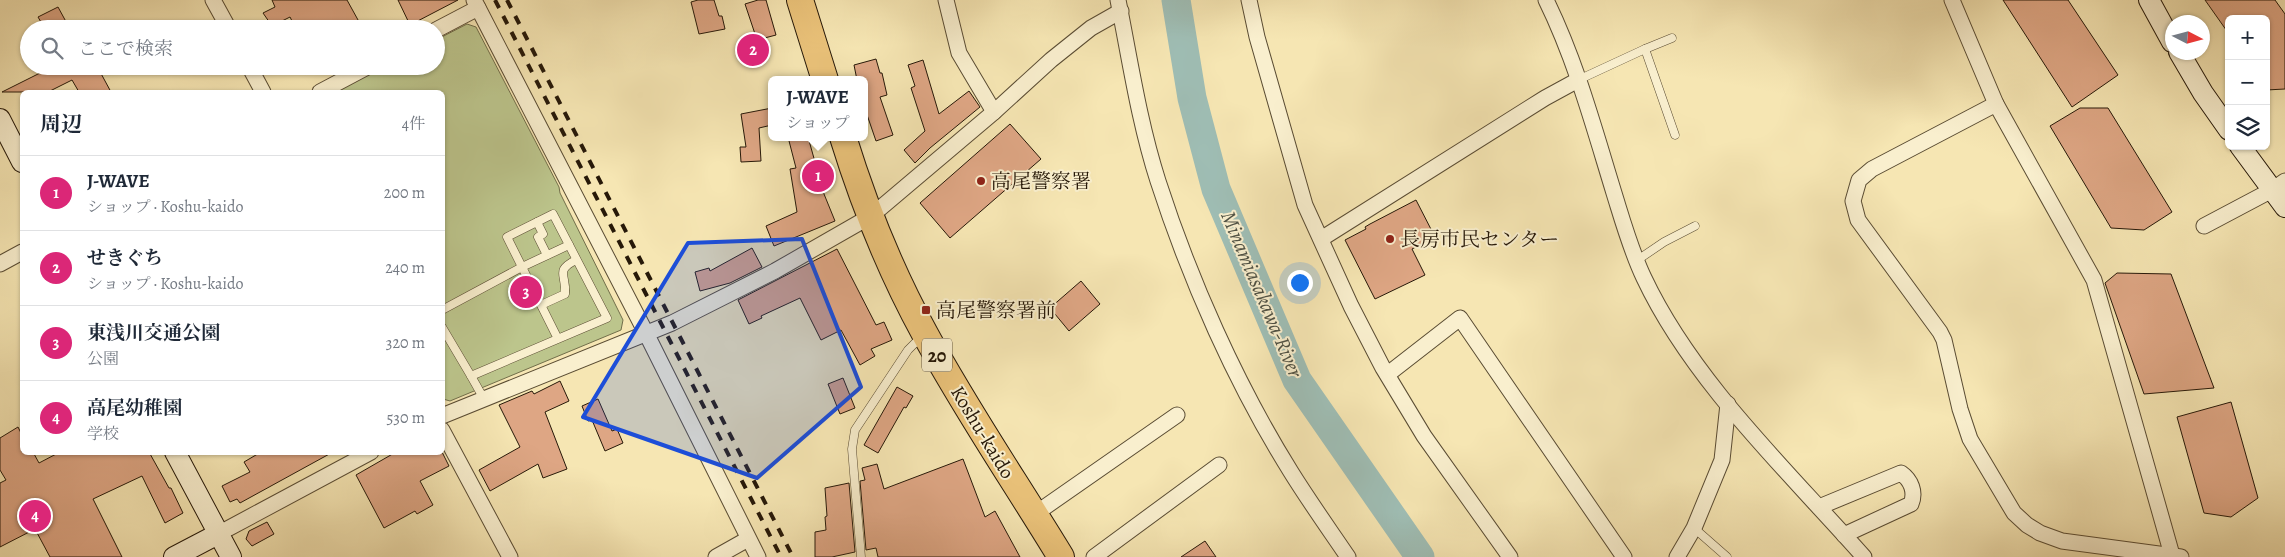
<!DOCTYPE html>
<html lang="ja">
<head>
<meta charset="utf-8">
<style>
  body { margin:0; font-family:Alegreya,"Noto Serif JP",serif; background:#f6f6f7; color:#1f2937 }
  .controls { position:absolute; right:15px; top:15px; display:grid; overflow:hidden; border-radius:8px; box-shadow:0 1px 4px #0004 }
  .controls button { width:45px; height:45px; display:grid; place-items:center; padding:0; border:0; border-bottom:1px solid #e0e1e3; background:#fff; color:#1f2937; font:25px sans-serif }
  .compass { position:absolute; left:2165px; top:15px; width:45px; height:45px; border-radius:50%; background:#fff; box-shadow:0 1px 4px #0004; rotate:96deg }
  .you { position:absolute; left:1299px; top:282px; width:18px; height:18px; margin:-12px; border:4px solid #fff; border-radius:50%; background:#1a73e8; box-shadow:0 0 0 8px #1a73e833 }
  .badge { display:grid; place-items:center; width:32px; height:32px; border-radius:50%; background:#db2777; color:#fff; font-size:16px; font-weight:700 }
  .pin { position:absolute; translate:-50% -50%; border:2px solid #fff; box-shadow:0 1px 5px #0006 }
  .popup { position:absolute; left:768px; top:76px; width:100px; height:65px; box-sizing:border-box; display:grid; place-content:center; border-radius:8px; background:#fff; filter:drop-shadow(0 1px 4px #0005); font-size:16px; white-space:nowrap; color:#747a83 }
  .popup b { font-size:19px; color:#1f2937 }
  .popup::after { content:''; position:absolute; left:50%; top:100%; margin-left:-10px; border:10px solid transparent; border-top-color:#fff }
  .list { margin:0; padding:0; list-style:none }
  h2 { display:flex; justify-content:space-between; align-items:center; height:65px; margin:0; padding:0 20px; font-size:21px }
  h2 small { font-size:16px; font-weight:400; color:#747a83 }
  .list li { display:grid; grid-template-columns:32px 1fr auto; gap:15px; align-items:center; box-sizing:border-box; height:75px; padding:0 20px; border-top:1px solid #e0e1e3 }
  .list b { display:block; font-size:19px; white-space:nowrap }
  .list p { margin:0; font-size:16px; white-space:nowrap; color:#747a83 }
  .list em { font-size:16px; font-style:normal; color:#747a83 }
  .icon { flex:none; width:28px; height:28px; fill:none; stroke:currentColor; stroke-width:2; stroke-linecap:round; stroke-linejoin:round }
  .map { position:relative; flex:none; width:2285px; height:557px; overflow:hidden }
  .search { position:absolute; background:#fff; box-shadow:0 1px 4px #0004; left:20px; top:20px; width:425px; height:55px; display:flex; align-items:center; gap:12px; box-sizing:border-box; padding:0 18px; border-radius:28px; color:#747a83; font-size:19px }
  .panel { position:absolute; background:#fff; box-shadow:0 1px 4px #0004; left:20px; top:90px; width:425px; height:365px; border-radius:8px }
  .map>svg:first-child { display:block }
  .green { fill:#bcc58c; stroke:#716e4a }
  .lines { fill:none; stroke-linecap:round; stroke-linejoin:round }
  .river { stroke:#9fbeb5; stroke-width:29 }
  .building { fill:#dea684; stroke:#261808 }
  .lane-casing { stroke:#5a4c33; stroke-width:9 }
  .street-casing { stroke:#5a4c33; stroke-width:17 }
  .secondary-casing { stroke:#261808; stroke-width:22 }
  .highway-casing { stroke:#261808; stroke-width:28 }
  .lane { stroke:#f9efce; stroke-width:8 }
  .street { stroke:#f9efce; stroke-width:15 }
  .secondary { stroke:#f9efce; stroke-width:20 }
  .highway { stroke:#ebc37a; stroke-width:26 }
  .rail { stroke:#261808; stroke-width:4; stroke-dasharray:9 9; stroke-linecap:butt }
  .marked { fill:#1d4ed8; fill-opacity:0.2; stroke:#1d4ed8; stroke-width:4; stroke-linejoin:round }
  .poi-dot { fill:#8f2418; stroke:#f9efce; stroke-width:2 }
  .labels { text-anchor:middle; stroke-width:4; stroke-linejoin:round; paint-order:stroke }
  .shield { fill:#f9efce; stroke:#655843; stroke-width:1 }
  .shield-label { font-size:19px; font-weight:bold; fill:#261808 }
  .poi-label { font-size:20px; fill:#261808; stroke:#f9efce; text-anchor:start }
  .street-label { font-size:20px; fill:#261808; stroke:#f9efce }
  .water-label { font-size:21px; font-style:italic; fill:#505245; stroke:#f9efce }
</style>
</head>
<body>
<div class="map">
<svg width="2285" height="557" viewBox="0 0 2285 557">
  <rect width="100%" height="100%" fill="#f6e6b3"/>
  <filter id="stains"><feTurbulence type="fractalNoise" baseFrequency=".004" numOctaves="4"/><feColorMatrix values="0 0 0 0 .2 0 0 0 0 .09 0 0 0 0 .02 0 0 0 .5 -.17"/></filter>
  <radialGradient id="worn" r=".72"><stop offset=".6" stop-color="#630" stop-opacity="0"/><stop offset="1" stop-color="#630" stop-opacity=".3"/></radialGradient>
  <polygon class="green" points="467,24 476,27 559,187 560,193 623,320 621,330 450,401 443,399 442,92 333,92 384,66 436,66 436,40"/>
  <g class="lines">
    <polyline class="river" points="1176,0 1192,98 1216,189 1297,380 1420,557"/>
  </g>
  <g class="building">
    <polygon points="272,0 347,0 363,29 296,29 290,17 272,26 263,13 275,7"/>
    <polygon points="398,0 458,0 410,25"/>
    <polygon points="698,0 714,0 719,16 722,16 725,29 699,34 691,2"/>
    <polygon points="758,0 766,0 776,35 757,40 745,4"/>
    <polygon points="2003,0 2068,0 2118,75 2072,107"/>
    <polygon points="2205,0 2275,0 2285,14 2285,89 2266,90 2266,19 2229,19 2229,34"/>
    <polygon points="58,7 70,29 45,29 38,17"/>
    <polygon points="876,59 880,73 882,73 887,95 880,97 893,135 876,141 864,106 864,80 857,80 854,65"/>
    <polygon points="923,60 939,114 969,91 980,107 930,148 915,163 904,150 925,131 911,88 915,86 908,65"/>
    <polygon points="54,66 101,66 98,68 111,92 79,92 72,80 48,92 2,92"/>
    <polygon points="772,108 772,125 759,128 761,161 741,162 740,147 746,147 741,114"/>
    <polygon points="2080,108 2108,108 2172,212 2144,230 2111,228 2050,126"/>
    <polygon points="1010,124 1041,159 950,238 920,203"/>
    <polygon points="788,137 808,137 824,194 835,221 774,246 766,226 797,212 790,169 796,168"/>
    <polygon points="1416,200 1435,237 1412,249 1425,275 1375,299 1345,240 1366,229 1365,227 1370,224"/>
    <polygon points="752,248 762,267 730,283 700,291 695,272 709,268 710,271"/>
    <polygon points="837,249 876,325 884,322 892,340 871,349 875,356 860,365 841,330 821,340 800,298 761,316 762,318 749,324 738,300"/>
    <polygon points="2117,273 2171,274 2214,388 2144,394 2105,283"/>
    <polygon points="1081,281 1100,304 1069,331 1050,308"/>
    <polygon points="843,378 855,408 840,414 828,384"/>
    <polygon points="560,381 569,401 545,412 567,469 543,478 538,464 490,491 479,470 520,447 499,405 532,391 534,394"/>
    <polygon points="897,387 913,396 906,408 904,407 878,453 864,445"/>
    <polygon points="598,399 612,431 617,429 623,443 605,451 592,420 588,421 582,406"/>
    <polygon points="2231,402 2258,498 2231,517 2204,513 2177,417"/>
    <polygon points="18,427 22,435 22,452 33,452 39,463 60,452 149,452 169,488 171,488 183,513 165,523 142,476 93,499 122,557 50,557 35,529 0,547 0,483 6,480 0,470 0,438"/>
    <polygon points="261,452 333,452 240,503 237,499 230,502 222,486 250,472 244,462"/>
    <polygon points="396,452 442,452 449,466 420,481 433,505 417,514 415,511 384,528 356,475"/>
    <polygon points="963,459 985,517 995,511 1020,557 878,557 876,548 866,550 860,481 865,480 862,468 877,464 884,489"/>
    <polygon points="849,483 855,552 832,557 815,557 815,532 826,530 825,517 827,516 825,488"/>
    <polygon points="267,522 274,534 252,546 246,539 249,531"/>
    <polygon points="1205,541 1216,557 1181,557"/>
  </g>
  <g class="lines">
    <defs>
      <g id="lane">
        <polyline points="1645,49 1672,38"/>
        <polyline points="1578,80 1645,49 1675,135"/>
        <polyline points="537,222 543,234 538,237 547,255"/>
        <polyline points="1636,261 1664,242 1695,226"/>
        <path d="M541,305L565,294C567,275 554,271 576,260"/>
        <polyline points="442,310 522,267 569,245"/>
        <polyline points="442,327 471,376 607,318 553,214 507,237 558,339"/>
        <polyline points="471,376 484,399"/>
        <polyline points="1694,528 1727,557"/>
        <polyline points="861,557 852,449 855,430 908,350 921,337"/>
      </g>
      <g id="street">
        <polyline points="213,0 229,29"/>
        <polyline points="474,0 646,333 758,557"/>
        <polyline points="946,0 959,53 994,112"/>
        <path d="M1118,0C1130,60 1139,122 1158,181C1190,280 1236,384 1291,472C1309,501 1329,529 1348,557"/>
        <polyline points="1249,0 1257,37 1305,205 1351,306 1383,368 1424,436 1510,557"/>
        <path d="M1546,0C1576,61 1594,128 1614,193C1623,222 1631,251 1644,278C1693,382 1788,471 1864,557"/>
        <polyline points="1952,0 1996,104 2094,280 2172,555"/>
        <polyline points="436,30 478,8"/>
        <polyline points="249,66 263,92"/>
        <polyline points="320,92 369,66"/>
        <polyline points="1996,104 1872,169 1859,180 1853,201 1858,220 1940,332 1944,340 1960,409 1970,439 2014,513 2027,525 2040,533 2062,541 2181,557"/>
        <polyline points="2204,226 2272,190 2285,181"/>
        <polyline points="1321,239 1545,98 1578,80"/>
        <polyline points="0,264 22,252"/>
        <polyline points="1388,374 1460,318 1624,557"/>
        <polyline points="442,416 672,323 775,271 871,216 994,112 1051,60 1091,28 1121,11"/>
        <polyline points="442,430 510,557"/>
        <path d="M1819,507L1901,473C1911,480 1916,492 1911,504L1844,535"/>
        <polyline points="1035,514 1177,415"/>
        <polyline points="218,534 371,452"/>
        <polyline points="716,557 748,539"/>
        <polyline points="1094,557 1219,465"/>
        <polyline points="1677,557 1694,528 1722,460 1728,404"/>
      </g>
      <g id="secondary">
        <polyline points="2149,0 2172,42"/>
        <polyline points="2179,52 2203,93 2229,130"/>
        <polyline points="0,119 22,162"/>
        <polyline points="2240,146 2285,207"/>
        <polyline points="175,452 231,557"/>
        <polyline points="174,557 218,534"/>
      </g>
      <g id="highway">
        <polyline points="800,0 825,80"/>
        <path d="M843,137C864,205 891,272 925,334C966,410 1016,483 1061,557"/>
      </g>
    </defs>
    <use href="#lane" class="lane-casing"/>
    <use href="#street" class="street-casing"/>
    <use href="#secondary" class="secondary-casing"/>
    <use href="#highway" class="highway-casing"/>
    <use href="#lane" class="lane"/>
    <use href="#street" class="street"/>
    <use href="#secondary" class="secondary"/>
    <use href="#highway" class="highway"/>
    <g class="rail">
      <polyline points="495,0 781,557"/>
      <polyline points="507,0 793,557"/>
    </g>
  </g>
  <path class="marked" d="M802,239L861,387L757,478L583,417L688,243Z"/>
  <g class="poi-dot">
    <circle cx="981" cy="181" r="5"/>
    <circle cx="1390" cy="239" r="5"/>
    <rect x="921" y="305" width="10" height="10" rx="2.5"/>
  </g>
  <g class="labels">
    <rect class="shield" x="922" y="338.5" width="30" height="33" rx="4"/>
    <g class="shield-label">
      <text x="937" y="362">20</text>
    </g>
    <g class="poi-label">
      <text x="991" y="188">高尾警察署</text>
      <text x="1400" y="246">長房市民センター</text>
      <text x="936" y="317">高尾警察署前</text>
    </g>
    <g class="street-label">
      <text transform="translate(983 432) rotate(59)" y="7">Koshu-kaido</text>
    </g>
    <g class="water-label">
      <text transform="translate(1262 294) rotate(67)" y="7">Minamiasakawa-River</text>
    </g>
  </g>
  <rect width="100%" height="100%" filter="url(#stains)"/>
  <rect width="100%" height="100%" fill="url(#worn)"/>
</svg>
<div class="controls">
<button>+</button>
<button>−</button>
<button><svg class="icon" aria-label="layers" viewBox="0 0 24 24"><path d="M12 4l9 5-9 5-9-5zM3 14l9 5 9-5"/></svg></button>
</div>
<svg class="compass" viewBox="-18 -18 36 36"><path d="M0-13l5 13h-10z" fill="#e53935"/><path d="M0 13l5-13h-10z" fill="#747a83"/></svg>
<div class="you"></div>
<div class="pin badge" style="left:818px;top:176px">1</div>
<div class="popup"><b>J-WAVE</b>ショップ</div>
<div class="pin badge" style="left:753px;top:50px">2</div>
<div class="pin badge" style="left:526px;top:292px">3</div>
<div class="pin badge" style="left:35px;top:516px">4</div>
<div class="search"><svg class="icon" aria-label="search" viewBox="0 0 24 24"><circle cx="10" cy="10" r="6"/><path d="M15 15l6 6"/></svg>ここで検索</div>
<section class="panel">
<h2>周辺<small>4件</small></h2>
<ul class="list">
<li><span class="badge">1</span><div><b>J-WAVE</b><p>ショップ · Koshu-kaido</p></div><em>200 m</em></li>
<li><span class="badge">2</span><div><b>せきぐち</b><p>ショップ · Koshu-kaido</p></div><em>240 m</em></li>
<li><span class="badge">3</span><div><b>東浅川交通公園</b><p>公園</p></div><em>320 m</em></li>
<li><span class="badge">4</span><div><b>高尾幼稚園</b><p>学校</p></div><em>530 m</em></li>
</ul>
</section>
</div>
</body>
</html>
